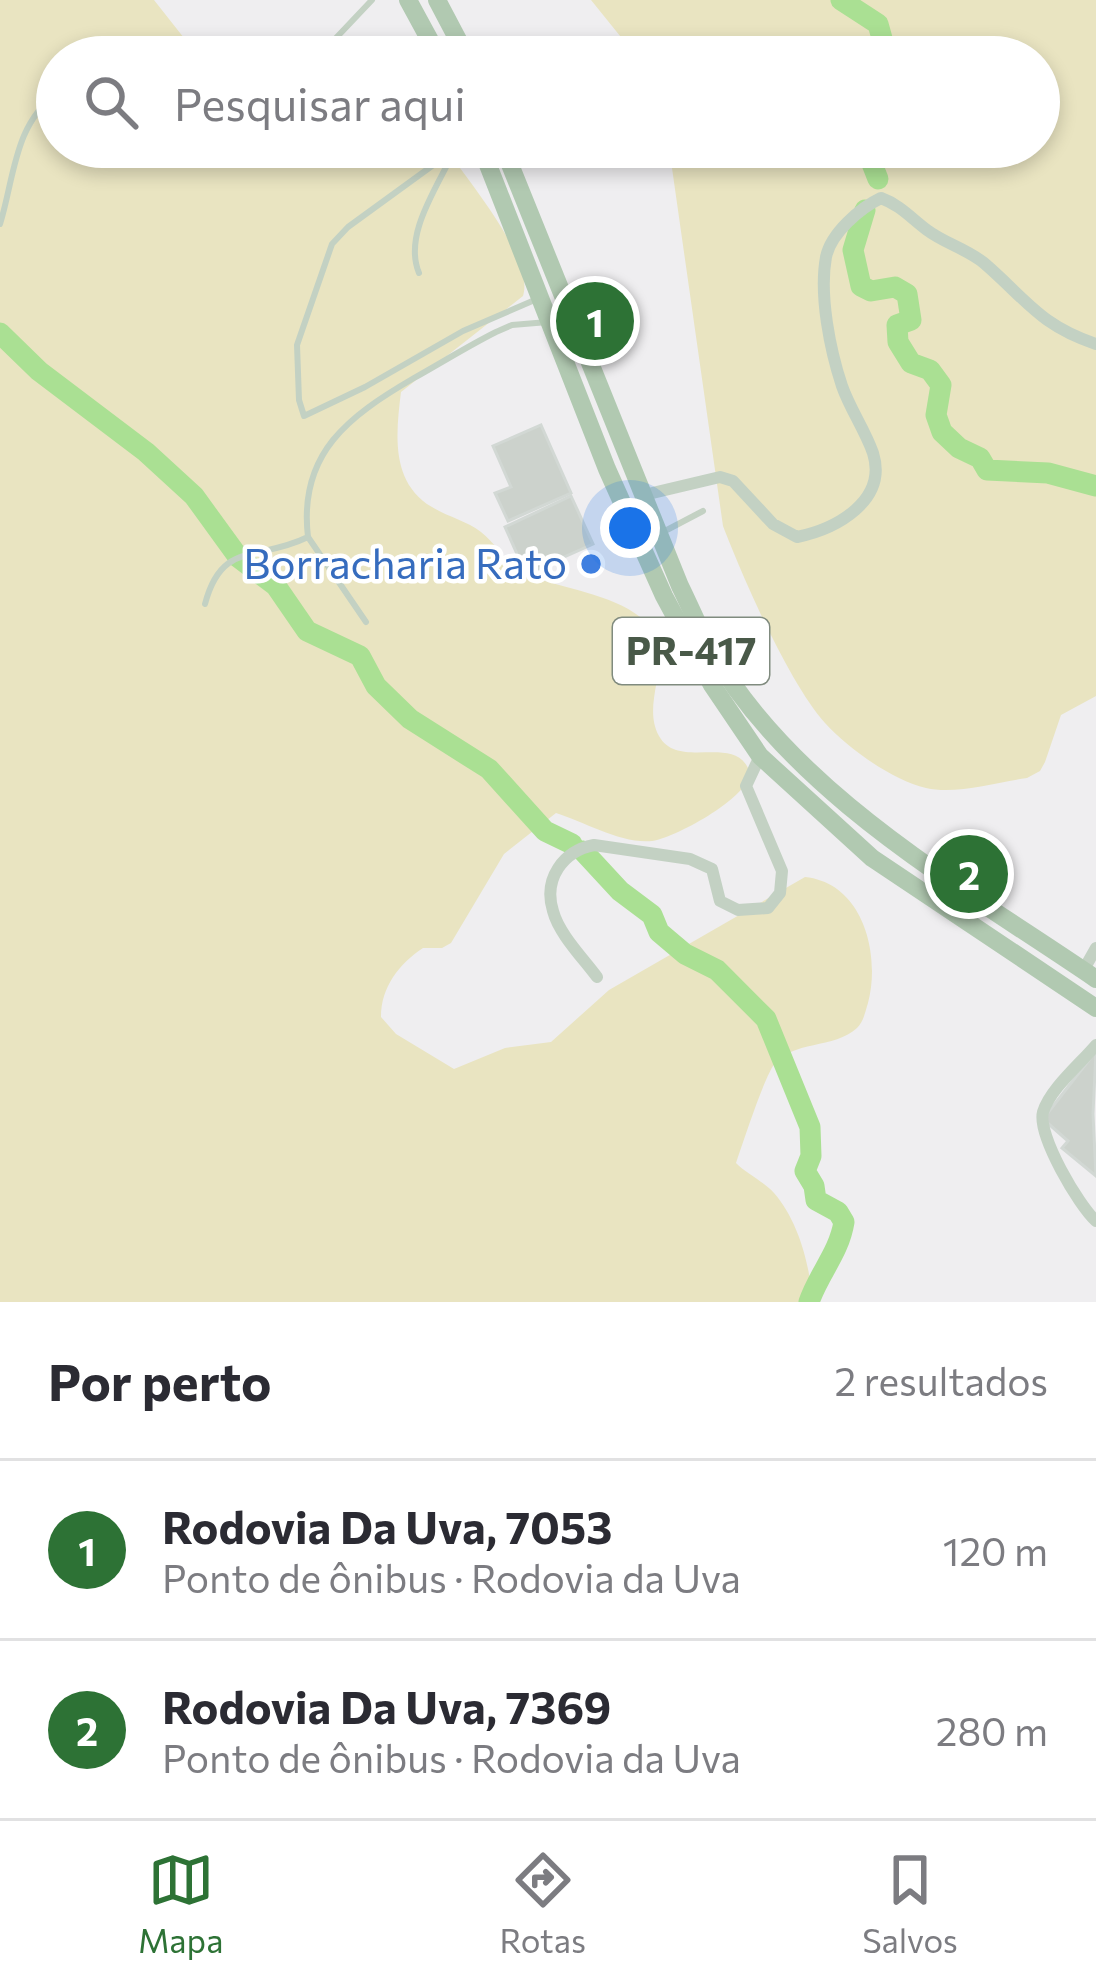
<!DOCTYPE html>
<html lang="pt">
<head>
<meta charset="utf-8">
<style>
  body { margin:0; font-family:Commissioner,sans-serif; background:#f2f2f3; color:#2b2b33 }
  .you { position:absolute; left:630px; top:528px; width:42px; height:42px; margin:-30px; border:9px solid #fff; border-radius:50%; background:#1a73e8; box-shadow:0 0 0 18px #1a73e833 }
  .badge { display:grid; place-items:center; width:78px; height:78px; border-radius:50%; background:#2d7235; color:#fff; font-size:39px; font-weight:700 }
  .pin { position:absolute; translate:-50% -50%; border:6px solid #fff; box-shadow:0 3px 12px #0006 }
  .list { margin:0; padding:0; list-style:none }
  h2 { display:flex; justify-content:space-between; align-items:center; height:156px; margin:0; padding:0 48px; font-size:51px }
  h2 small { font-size:39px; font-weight:400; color:#7c7c81 }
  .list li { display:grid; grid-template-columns:78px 1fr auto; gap:36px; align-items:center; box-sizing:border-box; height:180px; padding:0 48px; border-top:3px solid #e1e1e2 }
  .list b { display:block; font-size:45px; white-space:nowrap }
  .list p { margin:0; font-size:39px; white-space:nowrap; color:#7c7c81 }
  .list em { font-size:39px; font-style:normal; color:#7c7c81 }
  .icon { flex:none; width:66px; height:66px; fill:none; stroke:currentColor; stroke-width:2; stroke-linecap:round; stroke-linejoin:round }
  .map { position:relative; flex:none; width:1096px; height:1302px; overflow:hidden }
  .search { position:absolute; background:#fff; box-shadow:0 6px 18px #0003; left:36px; right:36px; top:36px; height:132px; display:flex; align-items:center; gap:30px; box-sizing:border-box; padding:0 42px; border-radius:66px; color:#7c7c81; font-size:45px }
  .sheet { height:516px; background:#fff }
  nav { display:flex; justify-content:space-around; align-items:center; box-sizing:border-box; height:168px; border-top:3px solid #e1e1e2; background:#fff; font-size:33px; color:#7c7c81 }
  nav a { display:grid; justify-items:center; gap:6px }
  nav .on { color:#2d7235 }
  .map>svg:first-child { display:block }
  .green { fill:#e9e4c1 }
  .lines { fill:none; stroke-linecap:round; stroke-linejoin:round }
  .river { stroke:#aae093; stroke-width:21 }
  .building { fill:#ccd2cc; stroke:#d2d8d4; stroke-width:3 }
  .lane { stroke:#c3d1c3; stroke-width:6 }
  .street { stroke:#c3d1c3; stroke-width:12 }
  .primary { stroke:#b1c9b1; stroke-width:18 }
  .shop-dot { fill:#3f7fe0; stroke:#fff; stroke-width:4.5 }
  .labels { text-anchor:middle; stroke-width:9; stroke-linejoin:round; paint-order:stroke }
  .shield { fill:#fff; stroke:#808b7f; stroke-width:3 }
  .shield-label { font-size:39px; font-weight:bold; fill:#495948 }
  .shop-label { font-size:42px; fill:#366cbe; stroke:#fff; text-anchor:end }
</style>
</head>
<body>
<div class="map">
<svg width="1096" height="1302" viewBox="0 0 1096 1302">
  <rect width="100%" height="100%" fill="#efeef0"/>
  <g class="green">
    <path d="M0,0H154L184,38L282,57H57V147H445C467,180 535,259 523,296L401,392C396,433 390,482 432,507C448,517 467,521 481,532C504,551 504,567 536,578C570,590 619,596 646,622C679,655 639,700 659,736C678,770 732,735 748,768C760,793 673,839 652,841C621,844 585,822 556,813L504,854L451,943L442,948H423C399,964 381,987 381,1017L396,1034L454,1069L505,1048L551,1042L609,990L805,877C863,883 881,954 868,1003C865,1012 864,1021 857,1028C835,1049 791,1040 773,1066C762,1084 744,1140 736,1163C747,1174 763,1181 774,1193C798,1220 811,1267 812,1302H0Z"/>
    <path d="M591,0H1096V696L1061,715L1045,762L1040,771L1027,778C997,782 956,795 926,788C892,780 849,749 825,723C789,683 743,578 723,526L669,147H1039V57H637Z"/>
  </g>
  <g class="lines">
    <g class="river">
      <polyline points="841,0 878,24 883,42 873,57"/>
      <polyline points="872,147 869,156 878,179"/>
      <polyline points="865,210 853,250 861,286 871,291 895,287 907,294 911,320 897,325 898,342 911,363 930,370 941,385 936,415 942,432 959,448 980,458 987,470 1048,473 1096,486"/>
      <polyline points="0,333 39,371 146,452 194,496 239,558 276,586 307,631 360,656 376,686 410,719 489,769 545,831 572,844"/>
      <path d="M583,851L620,891L652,915L659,932L685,954L717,970L766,1019L810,1127L811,1156L805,1171L814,1186L816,1200L838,1212L844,1222C839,1253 819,1273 809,1302"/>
    </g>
  </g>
  <g class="building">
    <polygon points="541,425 571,493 508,521 495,493 511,487 493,446"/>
    <polygon points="571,496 593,544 526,574 505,527"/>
    <polygon points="1096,1051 1093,1114 1096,1176 1062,1148 1068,1141 1043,1119"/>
  </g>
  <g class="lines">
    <g class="lane">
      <polyline points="318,57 372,0"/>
      <polyline points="458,147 348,227 332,244 297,345 299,400 304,416 365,387 463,331 537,299"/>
      <path d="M0,224C14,180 14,123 57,94"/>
      <path d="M419,273C403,235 437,188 453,153"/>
      <polyline points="663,532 703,511"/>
      <polyline points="308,537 366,622"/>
      <path d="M205,604C222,540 257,562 308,537C298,453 349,416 414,378C441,363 468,346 496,332L512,325L548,322"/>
    </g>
    <g class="street">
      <path d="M644,495L720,477L733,481L773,524L797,537C836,529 888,501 873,453C865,430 850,409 842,386C830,350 819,295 826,257C831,233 860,208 881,198C900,205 911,218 927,230C944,243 967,249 984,263C1026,299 1039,325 1096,344"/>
      <polyline points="1083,971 1096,948"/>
      <path d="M597,977C583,958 559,934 553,911C543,879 563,851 594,845L690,859L712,869L720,901L738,910L768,908L780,893L782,871L746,786L760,756"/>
      <path d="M1096,1045C1080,1064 1050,1089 1043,1112C1037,1135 1079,1206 1096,1221"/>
    </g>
    <g class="primary">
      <polyline points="408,0 439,57"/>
      <polyline points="437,0 467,57"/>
      <polyline points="481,147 607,469 664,596 712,685 760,756 872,858 1096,1008"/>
      <path d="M503,147L680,586C690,606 698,626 708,645C791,793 960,886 1096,979"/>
    </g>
  </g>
  <circle class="shop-dot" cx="591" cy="564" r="12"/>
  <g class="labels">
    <rect class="shield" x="613" y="618" width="156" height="66" rx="9"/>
    <g class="shield-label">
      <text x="691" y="665">PR-417</text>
    </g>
    <g class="shop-label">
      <text x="567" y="579">Borracharia Rato</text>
    </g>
  </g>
</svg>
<div class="you"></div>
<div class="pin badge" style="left:595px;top:321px">1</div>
<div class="pin badge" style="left:969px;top:874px">2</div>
<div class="search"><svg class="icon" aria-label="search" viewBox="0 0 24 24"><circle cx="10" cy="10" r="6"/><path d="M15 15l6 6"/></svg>Pesquisar aqui</div>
</div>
<section class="sheet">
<h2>Por perto<small>2 resultados</small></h2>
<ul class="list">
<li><span class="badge">1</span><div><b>Rodovia Da Uva, 7053</b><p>Ponto de ônibus · Rodovia da Uva</p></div><em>120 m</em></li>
<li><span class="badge">2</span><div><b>Rodovia Da Uva, 7369</b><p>Ponto de ônibus · Rodovia da Uva</p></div><em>280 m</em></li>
</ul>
</section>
<nav>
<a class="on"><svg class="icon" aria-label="map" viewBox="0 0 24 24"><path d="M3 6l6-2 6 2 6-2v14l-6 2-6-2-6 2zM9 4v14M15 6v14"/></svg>Mapa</a>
<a><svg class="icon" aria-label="directions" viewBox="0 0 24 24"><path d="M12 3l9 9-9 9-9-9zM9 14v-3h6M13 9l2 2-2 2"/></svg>Rotas</a>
<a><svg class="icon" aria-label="saved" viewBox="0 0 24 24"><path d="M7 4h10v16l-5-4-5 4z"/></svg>Salvos</a>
</nav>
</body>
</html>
